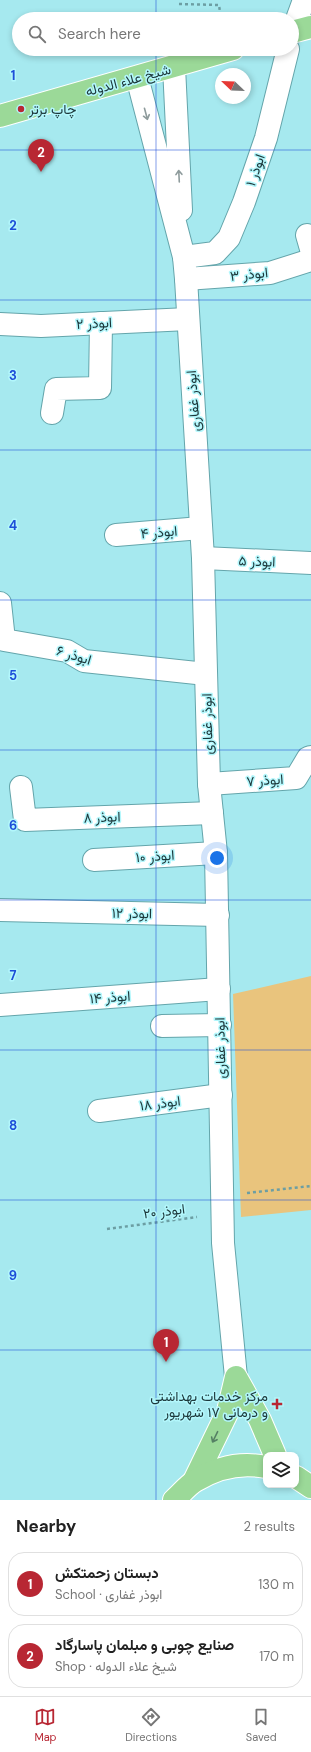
<!DOCTYPE html>
<html lang="en">
<head>
<meta charset="utf-8">
<style>
  body { margin:0; font-family:"DM Sans",Vazirmatn,sans-serif; background:#f6f6f6; color:#222 }
  .controls { position:absolute; right:12px; bottom:12px; display:grid; overflow:hidden; border-radius:8px; box-shadow:0 2px 6px #0003 }
  .controls button { width:36px; height:36px; display:grid; place-items:center; padding:0; border:0; border-bottom:1px solid #e0e0e0; background:#fff; color:#222; font:20px sans-serif }
  .compass { position:absolute; left:215px; top:68px; width:36px; height:36px; border-radius:50%; background:#fff; box-shadow:0 2px 6px #0003; rotate:293deg }
  .you { position:absolute; left:217px; top:858px; width:14px; height:14px; margin:-10px; border:3px solid #fff; border-radius:50%; background:#1a73e8; box-shadow:0 0 0 6px #1a73e833 }
  .badge { display:grid; place-items:center; width:26px; height:26px; border-radius:50%; background:#b82733; color:#fff; font-size:13px; font-weight:700 }
  .pin { position:absolute; translate:-50% -33px; filter:drop-shadow(0 1px 2px #0008) }
  .pin::after { content:''; position:absolute; top:21px; width:14px; height:12px; background:inherit; clip-path:polygon(0 0,100% 0,50% 100%) }
  .list { margin:0; padding:0; list-style:none }
  h2 { display:flex; justify-content:space-between; align-items:center; height:52px; margin:0; padding:0 16px; font-size:17px }
  h2 small { font-size:13px; font-weight:400; color:#767676 }
  .list li { display:grid; grid-template-columns:26px 1fr auto; gap:12px; align-items:center; box-sizing:border-box; height:64px; margin:0 8px 8px; padding:0 8px; border:1px solid #e0e0e0; border-radius:16px }
  .list b { display:block; font-size:15px; white-space:nowrap }
  .list p { margin:0; font-size:13px; white-space:nowrap; color:#767676 }
  .list em { font-size:13px; font-style:normal; color:#767676 }
  .icon { flex:none; width:22px; height:22px; fill:none; stroke:currentColor; stroke-width:2; stroke-linecap:round; stroke-linejoin:round }
  .map { position:relative; flex:none; width:311px; height:1500px; overflow:hidden }
  .search { position:absolute; background:#fff; box-shadow:0 2px 6px #0003; left:12px; right:12px; top:12px; height:44px; display:flex; align-items:center; gap:10px; box-sizing:border-box; padding:0 14px; border-radius:22px; color:#767676; font-size:15px }
  .sheet { height:196px; background:#fff }
  nav { display:flex; justify-content:space-around; align-items:center; box-sizing:border-box; height:56px; border-top:1px solid #e0e0e0; background:#fff; font-size:11px; color:#767676 }
  nav a { display:grid; justify-items:center; gap:2px }
  nav .on { color:#b82733 }
  .map>svg:first-child { display:block }
  .green { fill:#e9c47d }
  .lines { fill:none; stroke-linecap:round; stroke-linejoin:round }
  .minor-casing { stroke:#64a5ab; stroke-width:24 }
  .major-casing { stroke:#fff; stroke-width:24 }
  .path { stroke:#6c9ea3; stroke-width:2.5; stroke-dasharray:3 3; stroke-linecap:butt }
  .minor { stroke:#fff; stroke-width:22 }
  .major { stroke:#9bd998; stroke-width:22 }
  .oneway { stroke:#8e9b9c }
  .oneway2 { stroke:#558064 }
  .grid { fill:none; stroke:#1d4ed8; stroke-width:1; stroke-opacity:0.55 }
  .poi-dot { fill:#b82733; stroke:#b3f7fc; stroke-width:1.5 }
  .labels { text-anchor:middle; stroke-width:3; stroke-linejoin:round; paint-order:stroke }
  .street-label { font-size:14px; fill:#1c373a; stroke:#b3f7fc }
  .poi-label { font-size:14px; fill:#1c373a; stroke:#b3f7fc; text-anchor:start }
  .grid-label { font-size:13px; text-anchor:middle; font-weight:bold; fill:#1d4ed8; stroke:#b3f7fc; stroke-width:3; stroke-linejoin:round; paint-order:stroke }
</style>
</head>
<body>
<div class="map">
<svg width="311" height="1500" viewBox="0 0 311 1500">
  <rect width="100%" height="100%" fill="#a6e9ef"/>
  <polygon class="green" points="311,976 311,1210 241,1217 233,994"/>
  <g class="lines">
    <defs>
      <g id="minor">
        <polyline points="292,33 304,0"/>
        <polyline points="174,67 181,210"/>
        <polyline points="137,77 184,257 186,279 203,558 209,784 216,853 223,1243 236,1377"/>
        <polyline points="307,235 311,249"/>
        <polyline points="184,257 215,253 229,238 244,202 266,138 288,49"/>
        <polyline points="186,279 270,273 311,260"/>
        <polyline points="0,324 41,326 188,319"/>
        <polyline points="52,413 56,389 100,388 101,323"/>
        <polyline points="116,535 201,528"/>
        <polyline points="203,558 311,563"/>
        <polyline points="0,603 4,640 67,651 84,661 206,674"/>
        <polyline points="209,784 296,778 308,758 311,757"/>
        <polyline points="21,787 25,820 212,813"/>
        <polyline points="94,860 216,853"/>
        <polyline points="0,910 218,915"/>
        <polyline points="0,1005 219,989"/>
        <polyline points="162,1026 220,1025"/>
        <polyline points="99,1111 221,1095"/>
      </g>
      <g id="major">
        <polyline points="292,32 311,27"/>
        <polyline points="0,116 233,49"/>
        <polyline points="296,1477 311,1487"/>
        <polyline points="194,1481 228,1411 236,1377 260,1420 275,1455"/>
        <path d="M174,1500C181,1494 187,1486 195,1481C216,1468 241,1462 266,1467"/>
      </g>
    </defs>
    <use href="#minor" class="minor-casing"/>
    <use href="#major" class="major-casing"/>
    <g class="path">
      <polyline points="179,4 219,5 221,19"/>
      <polyline points="247,1193 311,1186"/>
      <polyline points="107,1229 197,1217"/>
    </g>
    <use href="#minor" class="minor"/>
    <use href="#major" class="major"/>
  </g>
  <defs><path id="oneway-shaft" d="M-6 0H5M1.5-3L5.5 0L1.5 3" fill="none" stroke-width="1.6" stroke-linecap="round" stroke-linejoin="round"/></defs>
  <g class="oneway">
    <use href="#oneway-shaft" transform="translate(146 114) rotate(75)"/>
    <use href="#oneway-shaft" transform="translate(179 176) rotate(-93)"/>
  </g>
  <use class="oneway2" href="#oneway-shaft" transform="translate(215 1437) rotate(116)"/>
  <path class="grid" d="M156,0V19M156,49V1500M0,150H311M0,300H311M0,450H311M0,600H311M0,750H311M0,900H311M0,1050H311M0,1200H311M0,1350H311"/>
  <g class="poi-dot">
    <circle cx="21" cy="109" r="4"/>
    <path d="M275 1398h4v4h4v4h-4v4h-4v-4h-4v-4h4z"/>
  </g>
  <g class="labels">
    <g class="street-label">
      <text transform="translate(128 80) rotate(-15)" y="5">شیخ علاء الدوله</text>
      <text transform="translate(255 170) rotate(-71)" y="5">ابوذر ۱</text>
      <text transform="translate(249 274) rotate(-6)" y="5">ابوذر ۳</text>
      <text transform="translate(94 323) rotate(-3)" y="5">ابوذر ۲</text>
      <text transform="translate(193 401) rotate(-94)" y="5">ابوذر غفاری</text>
      <text transform="translate(159 532) rotate(-5)" y="5">ابوذر ۴</text>
      <text transform="translate(257 561) rotate(2)" y="5">ابوذر ۵</text>
      <text transform="translate(74 655) rotate(17)" y="5">ابوذر ۶</text>
      <text transform="translate(207 724) rotate(-91)" y="5">ابوذر غفاری</text>
      <text transform="translate(265 780) rotate(-4)" y="5">ابوذر ۷</text>
      <text transform="translate(102 817) rotate(-2)" y="5">ابوذر ۸</text>
      <text transform="translate(155 856) rotate(-4)" y="5">ابوذر ۱۰</text>
      <text transform="translate(132 913) rotate(1)" y="5">ابوذر ۱۲</text>
      <text transform="translate(110 997) rotate(-4)" y="5">ابوذر ۱۴</text>
      <text transform="translate(220 1048) rotate(-91)" y="5">ابوذر غفاری</text>
      <text transform="translate(160 1103) rotate(-7)" y="5">ابوذر ۱۸</text>
      <text transform="translate(164 1211) rotate(-7)" y="5">ابوذر ۲۰</text>
    </g>
    <g class="poi-label">
      <text x="29" y="114">چاپ برتر</text>
      <text x="268" y="1401" text-anchor="end">مرکز خدمات بهداشتی<tspan x="268" dy="16">و درمانی ۱۷ شهریور</tspan></text>
    </g>
  </g>
  <g class="grid-label">
    <text x="13" y="80">1</text>
    <text x="13" y="230">2</text>
    <text x="13" y="380">3</text>
    <text x="13" y="530">4</text>
    <text x="13" y="680">5</text>
    <text x="13" y="830">6</text>
    <text x="13" y="980">7</text>
    <text x="13" y="1130">8</text>
    <text x="13" y="1280">9</text>
  </g>
</svg>
<div class="controls">
<button><svg class="icon" aria-label="layers" viewBox="0 0 24 24"><path d="M12 4l9 5-9 5-9-5zM3 14l9 5 9-5"/></svg></button>
</div>
<svg class="compass" viewBox="-18 -18 36 36"><path d="M0-13l5 13h-10z" fill="#e53935"/><path d="M0 13l5-13h-10z" fill="#767676"/></svg>
<div class="you"></div>
<div class="pin badge" style="left:166px;top:1362px">1</div>
<div class="pin badge" style="left:41px;top:172px">2</div>
<div class="search"><svg class="icon" aria-label="search" viewBox="0 0 24 24"><circle cx="10" cy="10" r="6"/><path d="M15 15l6 6"/></svg>Search here</div>
</div>
<section class="sheet">
<h2>Nearby<small>2 results</small></h2>
<ul class="list">
<li><span class="badge">1</span><div><b>دبستان زحمتکش</b><p>School · ابوذر غفاری</p></div><em>130 m</em></li>
<li><span class="badge">2</span><div><b>صنایع چوبی و مبلمان پاسارگاد</b><p>Shop · شیخ علاء الدوله</p></div><em>170 m</em></li>
</ul>
</section>
<nav>
<a class="on"><svg class="icon" aria-label="map" viewBox="0 0 24 24"><path d="M3 6l6-2 6 2 6-2v14l-6 2-6-2-6 2zM9 4v14M15 6v14"/></svg>Map</a>
<a><svg class="icon" aria-label="directions" viewBox="0 0 24 24"><path d="M12 3l9 9-9 9-9-9zM9 14v-3h6M13 9l2 2-2 2"/></svg>Directions</a>
<a><svg class="icon" aria-label="saved" viewBox="0 0 24 24"><path d="M7 4h10v16l-5-4-5 4z"/></svg>Saved</a>
</nav>
</body>
</html>
